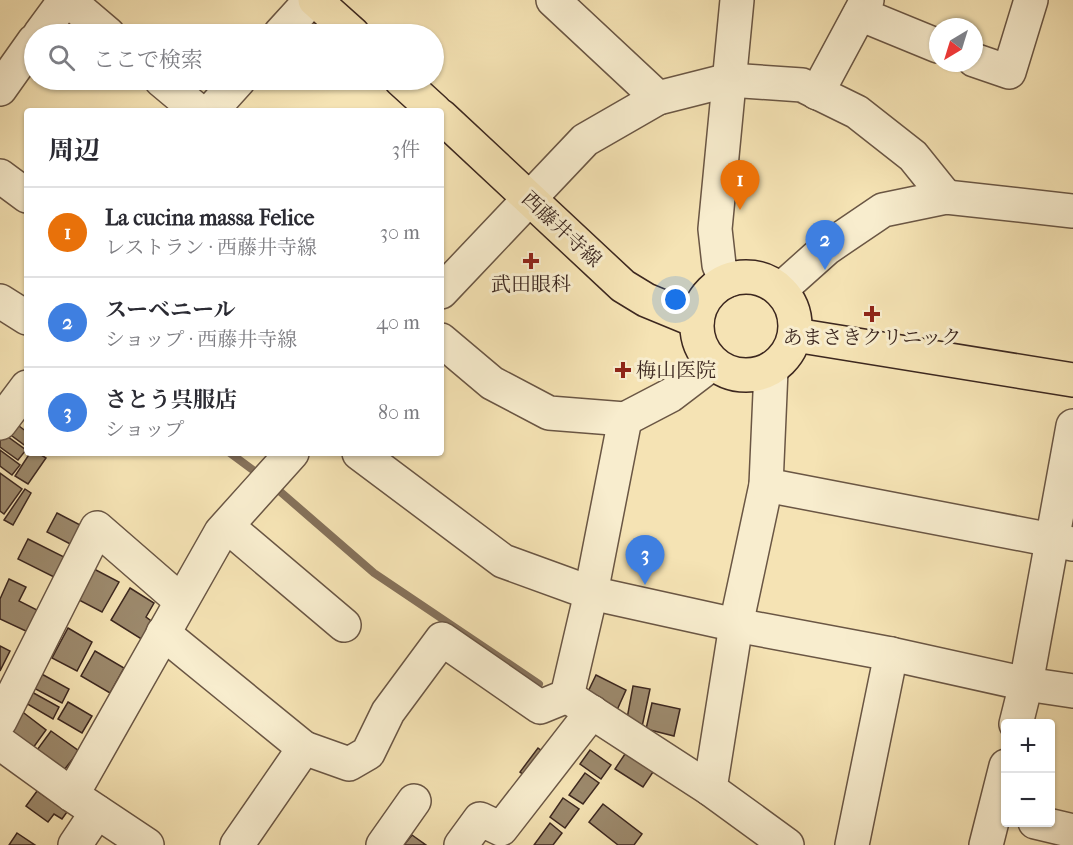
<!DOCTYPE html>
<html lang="ja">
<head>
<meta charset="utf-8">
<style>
  body { margin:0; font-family:"IM FELL French Canon","Noto Serif JP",serif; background:#f7f7f7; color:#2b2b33 }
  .controls { position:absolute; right:18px; bottom:18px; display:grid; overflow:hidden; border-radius:6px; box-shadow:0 2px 4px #0004 }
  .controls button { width:54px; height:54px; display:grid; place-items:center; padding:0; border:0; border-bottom:2px solid #e1e1e2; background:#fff; color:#2b2b33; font:30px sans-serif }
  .compass { position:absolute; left:929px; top:18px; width:54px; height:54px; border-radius:50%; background:#fff; box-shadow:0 2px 4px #0004; rotate:218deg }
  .you { position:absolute; left:676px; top:300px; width:21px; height:21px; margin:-15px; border:4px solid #fff; border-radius:50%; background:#1a73e8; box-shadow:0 0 0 9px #1a73e833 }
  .badge { display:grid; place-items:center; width:39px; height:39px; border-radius:50%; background:#0f766e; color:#fff; font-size:20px; font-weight:700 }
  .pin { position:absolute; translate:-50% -50px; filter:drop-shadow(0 2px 3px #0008) }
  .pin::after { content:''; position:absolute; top:32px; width:21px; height:18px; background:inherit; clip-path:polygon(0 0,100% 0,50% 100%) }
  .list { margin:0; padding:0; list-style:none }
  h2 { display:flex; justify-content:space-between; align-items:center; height:78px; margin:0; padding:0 24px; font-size:26px }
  h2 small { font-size:20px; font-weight:400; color:#7c7c81 }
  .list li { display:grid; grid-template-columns:39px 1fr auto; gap:18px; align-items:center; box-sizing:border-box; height:90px; padding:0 24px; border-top:2px solid #e1e1e2 }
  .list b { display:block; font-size:22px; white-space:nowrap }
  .list p { margin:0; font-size:20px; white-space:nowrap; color:#7c7c81 }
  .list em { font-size:20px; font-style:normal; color:#7c7c81 }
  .icon { flex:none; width:33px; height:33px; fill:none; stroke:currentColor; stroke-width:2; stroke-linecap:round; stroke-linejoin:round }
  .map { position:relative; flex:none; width:1073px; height:845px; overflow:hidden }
  .search { position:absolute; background:#fff; box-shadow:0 2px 4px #0004; left:24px; top:24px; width:420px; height:66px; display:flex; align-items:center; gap:15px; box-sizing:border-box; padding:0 21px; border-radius:33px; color:#7c7c81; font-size:22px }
  .panel { position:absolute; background:#fff; box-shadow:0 2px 4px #0004; left:24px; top:108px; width:420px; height:348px; border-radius:6px }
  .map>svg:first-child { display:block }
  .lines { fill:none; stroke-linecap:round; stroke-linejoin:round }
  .stream { stroke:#85715a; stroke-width:8 }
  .building { fill:#9c896c; stroke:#3c271f; stroke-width:1.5 }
  .minor-casing { stroke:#6a5644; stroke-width:36 }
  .major-casing { stroke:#3c271f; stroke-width:36 }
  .minor { stroke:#f8edce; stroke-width:33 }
  .major { stroke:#f5e3b4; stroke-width:33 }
  .poi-dot { fill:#8f2418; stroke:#f8edce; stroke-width:2 }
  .labels { text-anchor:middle; stroke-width:6; stroke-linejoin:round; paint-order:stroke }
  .street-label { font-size:20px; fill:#3c271f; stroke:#f8edce }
  .poi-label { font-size:20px; fill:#3c271f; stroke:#f8edce }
</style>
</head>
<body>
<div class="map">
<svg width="1073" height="845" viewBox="0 0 1073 845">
  <rect width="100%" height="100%" fill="#f5e3b4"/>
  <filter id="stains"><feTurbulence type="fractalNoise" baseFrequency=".00333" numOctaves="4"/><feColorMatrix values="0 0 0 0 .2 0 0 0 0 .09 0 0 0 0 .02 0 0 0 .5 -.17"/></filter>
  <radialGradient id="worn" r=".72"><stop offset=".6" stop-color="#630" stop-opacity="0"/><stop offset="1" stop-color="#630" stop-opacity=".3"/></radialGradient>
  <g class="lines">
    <g class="stream">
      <polyline points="230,453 257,473"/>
      <polyline points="276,488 374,573 539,684"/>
    </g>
  </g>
  <g class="building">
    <polygon points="11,420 27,432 27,447 4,430"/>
    <polygon points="0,431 26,450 18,460 0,447"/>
    <polygon points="0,450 20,465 12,475 0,466"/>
    <polygon points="30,453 38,453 46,458 28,484 15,476"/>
    <polygon points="0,473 22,489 4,514 0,511"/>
    <polygon points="25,489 31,493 13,525 4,520"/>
    <polygon points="57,513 86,528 76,547 47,532"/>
    <polygon points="28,539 70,560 60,580 18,559"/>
    <polygon points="94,569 119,582 102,612 77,599"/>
    <polygon points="9,579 26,587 19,601 39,611 28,632 0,619 0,599"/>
    <polygon points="130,588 154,603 146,617 154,623 143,640 111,620"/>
    <polygon points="68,628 92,642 77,671 52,658"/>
    <polygon points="0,646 10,651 0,671"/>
    <polygon points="95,651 124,668 110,693 81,676"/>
    <polygon points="38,672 69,689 62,703 30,686"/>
    <polygon points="596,675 626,690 617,710 586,696"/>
    <polygon points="633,686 650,689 642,727 626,724"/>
    <polygon points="30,691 59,707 53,719 24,702"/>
    <polygon points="68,702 92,716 82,733 58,719"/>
    <polygon points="652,703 680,709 674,736 646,729"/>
    <polygon points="20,710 46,730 33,748 6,729"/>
    <polygon points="51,731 79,751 64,770 37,750"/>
    <polygon points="538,748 550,757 532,781 520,772"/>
    <polygon points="590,750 611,765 601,779 580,764"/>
    <polygon points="627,751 655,769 643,787 615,769"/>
    <polygon points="585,773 599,783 583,804 569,795"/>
    <polygon points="37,791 67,812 62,819 54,814 48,822 26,806"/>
    <polygon points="563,798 579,809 565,828 550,817"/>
    <polygon points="603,804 642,834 634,845 618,845 589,822"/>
    <polygon points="550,823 562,833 553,845 534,845"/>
    <polygon points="17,833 35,845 9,845"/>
    <polygon points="412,835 426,845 404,845"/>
  </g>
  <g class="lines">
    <defs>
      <g id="minor">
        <polyline points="68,0 108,34"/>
        <polyline points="553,0 658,98"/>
        <polyline points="860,14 938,46"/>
        <polyline points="40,34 65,0"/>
        <polyline points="280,34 311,0"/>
        <polyline points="974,60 1009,72 1031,0"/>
        <polyline points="161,80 198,111"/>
        <polyline points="0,89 34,41"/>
        <polyline points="817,93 867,0"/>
        <polyline points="211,111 239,80"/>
        <polyline points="0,176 27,196"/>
        <polyline points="726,281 719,265 715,229 737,0"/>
        <polyline points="780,290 827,248 883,210 946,197 1073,211"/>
        <polyline points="441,292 585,140 658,98 729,80 802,85 857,112 913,156 946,197"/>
        <polyline points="0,301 27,318"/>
        <polyline points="441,340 492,383 549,413 625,419 671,395 713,363"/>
        <polyline points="771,370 766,485 736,625 710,789 787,845"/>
        <polyline points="0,423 27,387"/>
        <polyline points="359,453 503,561 591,593 736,625 891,654 1026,684 1073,691"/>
        <polyline points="766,485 1073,544"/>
        <polyline points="227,526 344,625"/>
        <polyline points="163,633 304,748"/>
        <polyline points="573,700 710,789"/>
        <polyline points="0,721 97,528 181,601"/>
        <polyline points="1016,724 1026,684 1073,426"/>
        <polyline points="0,743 72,795 147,845"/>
        <polyline points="72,795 221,532 292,453"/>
        <polyline points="1035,822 1073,831"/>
        <polyline points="75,845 97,812"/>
        <polyline points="237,845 304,748 349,764 368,753 388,712 442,639 540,707 567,696 591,593 625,419"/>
        <polyline points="383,845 414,801"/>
        <polyline points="461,845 480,819 501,829 592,712"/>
        <polyline points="852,845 891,654"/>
        <polyline points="986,845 1006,766"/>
      </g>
      <g id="major">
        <polyline points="315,0 353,34"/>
        <polyline points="401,80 435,111"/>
        <polyline points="441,116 623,286 646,300 697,321"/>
        <circle cx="746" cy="326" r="49"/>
        <polyline points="795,335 1073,380"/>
      </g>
    </defs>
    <use href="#minor" class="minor-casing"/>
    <use href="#major" class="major-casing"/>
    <use href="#minor" class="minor"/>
    <use href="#major" class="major"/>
  </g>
  <g class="poi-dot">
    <path d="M528 252h6v6h6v6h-6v6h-6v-6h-6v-6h6z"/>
    <path d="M869 305h6v6h6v6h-6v6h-6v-6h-6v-6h6z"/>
    <path d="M620 361h6v6h6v6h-6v6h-6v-6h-6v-6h6z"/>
  </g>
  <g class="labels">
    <g class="street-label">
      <text transform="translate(562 229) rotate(43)" y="7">西藤井寺線</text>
    </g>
    <g class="poi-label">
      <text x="531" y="291">武田眼科</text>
      <text x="872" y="344">あまさきクリニック</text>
      <text x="636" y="377" text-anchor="start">梅山医院</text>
    </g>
  </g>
  <rect width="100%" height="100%" filter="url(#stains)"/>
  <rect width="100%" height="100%" fill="url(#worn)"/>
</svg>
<div class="controls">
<button>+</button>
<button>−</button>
</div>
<svg class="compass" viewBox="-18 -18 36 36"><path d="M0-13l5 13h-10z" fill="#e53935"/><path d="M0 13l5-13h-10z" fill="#7c7c81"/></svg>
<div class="you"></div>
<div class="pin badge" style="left:740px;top:210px;background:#e8710a">1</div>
<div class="pin badge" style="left:825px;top:270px;background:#3f7fe0">2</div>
<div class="pin badge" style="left:645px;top:585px;background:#3f7fe0">3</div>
<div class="search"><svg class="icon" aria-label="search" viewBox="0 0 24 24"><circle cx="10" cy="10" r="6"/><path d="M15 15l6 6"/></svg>ここで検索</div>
<section class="panel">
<h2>周辺<small>3件</small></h2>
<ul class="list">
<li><span class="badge" style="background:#e8710a">1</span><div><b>La cucina massa Felice</b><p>レストラン · 西藤井寺線</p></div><em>30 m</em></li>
<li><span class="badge" style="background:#3f7fe0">2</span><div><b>スーベニール</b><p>ショップ · 西藤井寺線</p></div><em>40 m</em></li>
<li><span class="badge" style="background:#3f7fe0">3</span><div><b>さとう呉服店</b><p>ショップ</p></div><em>80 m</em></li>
</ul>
</section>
</div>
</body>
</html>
